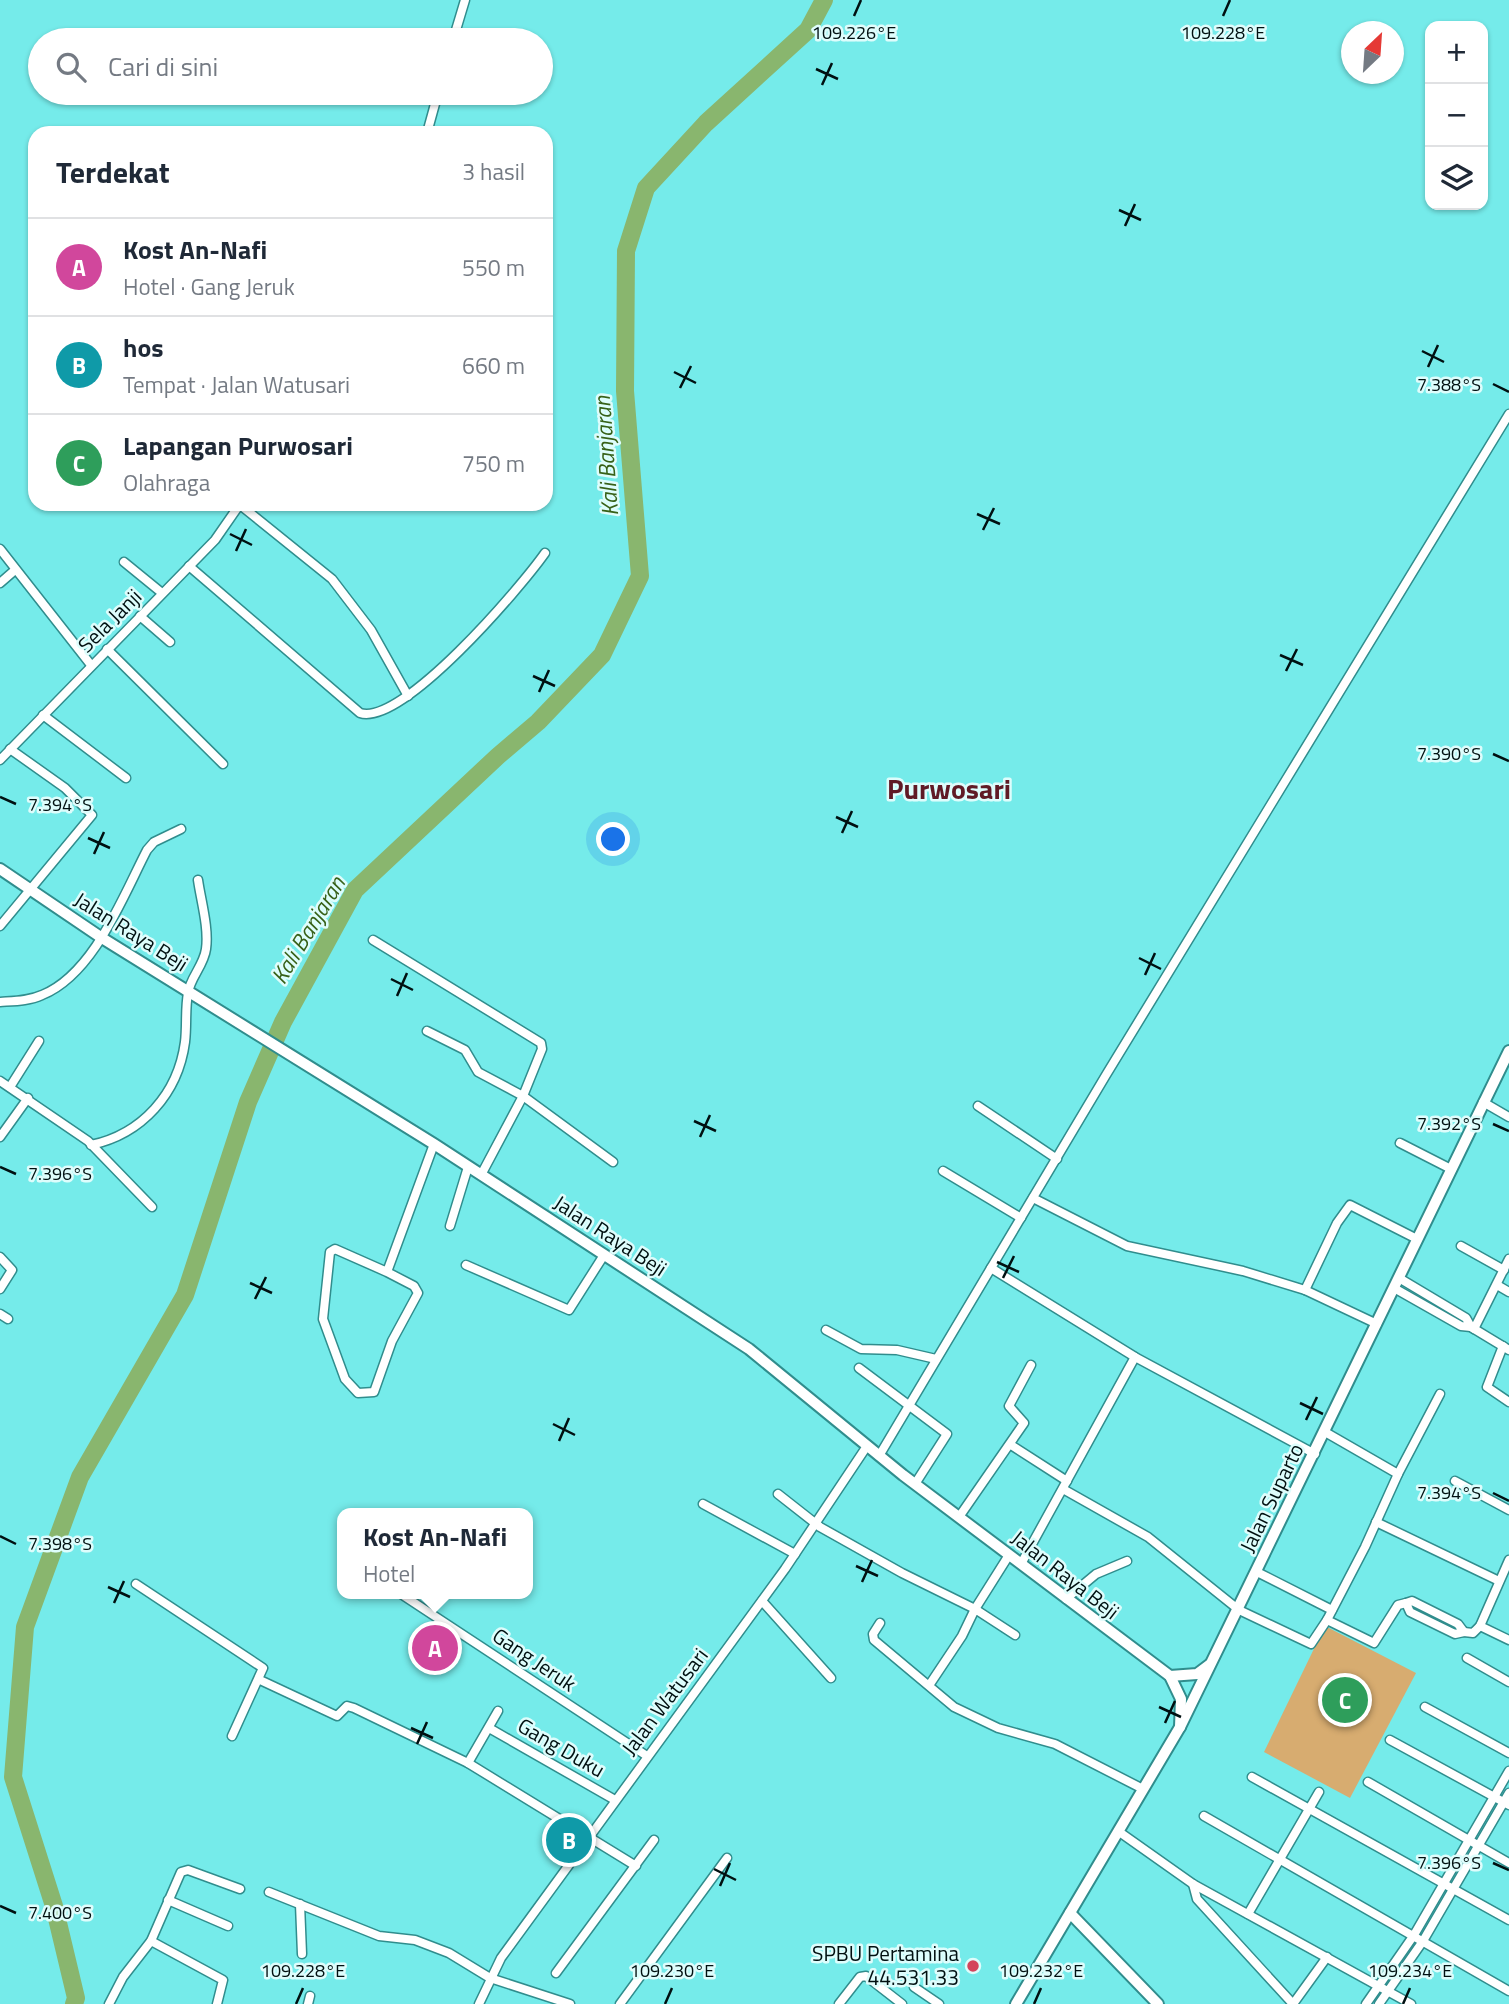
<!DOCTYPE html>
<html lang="id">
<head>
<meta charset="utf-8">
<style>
  body { margin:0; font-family:"Titillium Web",sans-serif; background:#f2f2f3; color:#1f2937 }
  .controls { position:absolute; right:21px; top:21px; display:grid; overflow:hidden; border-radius:14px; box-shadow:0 2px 5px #0004 }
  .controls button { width:63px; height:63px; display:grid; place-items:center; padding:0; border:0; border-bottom:2px solid #e0e1e3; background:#fff; color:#1f2937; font:35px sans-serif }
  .compass { position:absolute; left:1341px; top:21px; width:63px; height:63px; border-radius:50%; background:#fff; box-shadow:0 2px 5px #0004; rotate:25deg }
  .you { position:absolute; left:614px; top:840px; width:24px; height:24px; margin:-18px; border:5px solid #fff; border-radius:50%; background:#1a73e8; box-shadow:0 0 0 10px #1a73e833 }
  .badge { display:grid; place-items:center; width:46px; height:46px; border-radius:50%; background:#db2777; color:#fff; font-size:23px; font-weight:700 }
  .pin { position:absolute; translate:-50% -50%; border:4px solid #fff; box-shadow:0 2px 7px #0006 }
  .popup { position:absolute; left:337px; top:1508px; width:196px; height:91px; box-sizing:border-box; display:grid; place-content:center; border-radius:14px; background:#fff; filter:drop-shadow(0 2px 5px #0005); font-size:23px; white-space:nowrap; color:#747a83 }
  .popup b { font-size:26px; color:#1f2937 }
  .popup::after { content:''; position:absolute; left:50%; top:100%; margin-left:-14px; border:14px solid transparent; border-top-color:#fff }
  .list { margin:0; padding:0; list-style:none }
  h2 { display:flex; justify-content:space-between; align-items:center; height:91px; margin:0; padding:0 28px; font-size:30px }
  h2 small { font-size:23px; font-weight:400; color:#747a83 }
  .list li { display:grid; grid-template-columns:46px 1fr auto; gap:21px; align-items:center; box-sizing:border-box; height:98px; padding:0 28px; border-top:2px solid #e0e1e3 }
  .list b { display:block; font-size:26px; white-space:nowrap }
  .list p { margin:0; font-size:23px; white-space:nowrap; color:#747a83 }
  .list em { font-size:23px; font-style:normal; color:#747a83 }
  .icon { flex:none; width:38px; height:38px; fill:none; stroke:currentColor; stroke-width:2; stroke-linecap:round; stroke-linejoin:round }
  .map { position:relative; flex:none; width:1509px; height:2004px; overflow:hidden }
  .search { position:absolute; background:#fff; box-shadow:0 2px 5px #0004; left:28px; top:28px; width:525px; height:77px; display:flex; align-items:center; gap:18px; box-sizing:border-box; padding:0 24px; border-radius:38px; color:#747a83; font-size:26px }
  .panel { position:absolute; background:#fff; box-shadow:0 2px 5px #0004; left:28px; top:126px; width:525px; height:385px; border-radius:21px }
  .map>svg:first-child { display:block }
  .green { fill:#d7ac70 }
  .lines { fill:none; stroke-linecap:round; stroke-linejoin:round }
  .river { stroke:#89b66e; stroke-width:18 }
  .street-casing { stroke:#308d8d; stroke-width:11 }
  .secondary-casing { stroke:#308d8d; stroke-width:14 }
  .street { stroke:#fff; stroke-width:8 }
  .secondary { stroke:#fff; stroke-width:10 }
  .ticks { fill:none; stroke:#001011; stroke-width:2.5 }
  .poi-dot { fill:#d4445c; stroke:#defdfc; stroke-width:2.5 }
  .labels { text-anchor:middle; stroke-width:5; stroke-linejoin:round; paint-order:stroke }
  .street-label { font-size:21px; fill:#001011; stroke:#defdfc }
  .poi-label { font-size:21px; fill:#001011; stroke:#defdfc; text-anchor:end }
  .water-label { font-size:23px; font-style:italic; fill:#376118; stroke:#defdfc }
  .district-label { font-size:28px; font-weight:bold; fill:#5f1a25; stroke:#defdfc }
  .ticks-label { font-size:18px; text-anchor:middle; fill:#001011; stroke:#defdfc; stroke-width:5; stroke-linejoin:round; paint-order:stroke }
</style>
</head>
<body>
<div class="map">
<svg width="1509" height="2004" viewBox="0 0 1509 2004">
  <rect width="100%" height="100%" fill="#75ebea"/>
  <polygon class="green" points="1325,1626 1416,1673 1350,1798 1264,1752"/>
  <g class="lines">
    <polyline class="river" points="74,2004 76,1998 54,1906 13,1777 25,1627 80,1477 185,1295 248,1102 283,1022 355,890 498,756 538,722 602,655 640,576 625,391 626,251 646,188 706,123 808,30 824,0"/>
    <defs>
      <g id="street">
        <polyline points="453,40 465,0"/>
        <polyline points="427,133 438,93"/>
        <polyline points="239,504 332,579 371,630 408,696"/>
        <polyline points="0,549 91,665"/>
        <polyline points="124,562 162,593"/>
        <path d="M189,566L360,713C402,727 521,587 545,553"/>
        <polyline points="0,583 15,570"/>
        <polyline points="140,616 170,642"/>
        <polyline points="107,649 223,764"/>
        <polyline points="43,715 126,778"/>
        <polyline points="0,760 215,540 240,504"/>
        <polyline points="0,926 92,815 65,788 10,749"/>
        <polyline points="373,940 541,1043 542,1049 523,1096 481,1175"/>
        <path d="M0,1002C14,1001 29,1001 42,995C94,974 123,896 147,850L154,842L181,829"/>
        <polyline points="427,1031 465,1050 478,1072 523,1096 613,1162"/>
        <polyline points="0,1081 88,1141 152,1207"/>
        <polyline points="10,1087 39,1041"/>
        <polyline points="1483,1102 1509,1117"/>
        <polyline points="978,1106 1057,1159"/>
        <polyline points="0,1137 28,1098"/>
        <polyline points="1400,1143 1451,1169"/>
        <path d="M91,1145C142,1134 178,1094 185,1042C187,1026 185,1009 188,993C190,978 204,965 206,949C209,928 201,901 198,880"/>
        <polyline points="943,1171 1021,1218"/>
        <polyline points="1033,1198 1127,1246 1243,1271 1305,1290 1377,1324"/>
        <polyline points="450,1226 468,1167"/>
        <polyline points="1461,1246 1504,1270"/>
        <polyline points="0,1257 12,1270 0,1289"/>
        <polyline points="466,1265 569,1310 604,1255"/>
        <polyline points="991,1268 1135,1357 1315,1454"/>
        <polyline points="387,1272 414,1286 418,1293 392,1341 374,1392 358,1393 345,1379 323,1319 330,1252 335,1249 387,1272 434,1144"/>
        <polyline points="1399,1278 1466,1318 1471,1327 1509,1350"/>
        <polyline points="1497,1285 1509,1292"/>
        <polyline points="1394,1288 1461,1326 1471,1327"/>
        <polyline points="1305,1290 1337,1223 1350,1205 1417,1239"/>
        <polyline points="0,1314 8,1319"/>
        <polyline points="1474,1329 1509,1259"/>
        <polyline points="826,1330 861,1349 897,1350 936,1359"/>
        <polyline points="1503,1346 1487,1387 1509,1402"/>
        <polyline points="859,1368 947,1434 915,1484"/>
        <polyline points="1011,1445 1067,1481"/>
        <polyline points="879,1456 1106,1075 1509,414"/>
        <polyline points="1398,1474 1440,1394"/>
        <polyline points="1455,1481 1509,1510"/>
        <polyline points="1063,1489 1148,1537 1239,1610 1311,1644 1327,1620 1365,1547 1398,1474 1325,1432"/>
        <polyline points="778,1494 820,1527 902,1573 975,1609 1009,1555"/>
        <polyline points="703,1504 795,1554"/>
        <polyline points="959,1517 1024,1423 1009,1406 1031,1365"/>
        <polyline points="1376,1522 1499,1581"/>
        <polyline points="1021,1564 1135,1357"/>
        <polyline points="1257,1572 1332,1610"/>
        <polyline points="136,1584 263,1668 232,1736"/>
        <polyline points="401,1594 647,1756"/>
        <polyline points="1066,1599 1096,1574 1127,1561"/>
        <polyline points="762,1601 831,1678"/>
        <polygon points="1412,1601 1458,1624 1464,1632 1455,1634 1410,1612 1406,1603"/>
        <polyline points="1327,1620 1374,1643 1398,1605 1406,1603"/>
        <polyline points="880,1623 873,1634 874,1640 954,1707 998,1728 1055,1744 1143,1789"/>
        <polyline points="1480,1626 1509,1640"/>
        <polyline points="1464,1632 1473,1633 1480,1626 1509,1560"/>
        <polyline points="1467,1658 1509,1682"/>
        <polyline points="260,1680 337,1716 347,1706 354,1708 468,1763 636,1866"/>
        <polyline points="930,1684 962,1636 975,1609 1015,1635"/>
        <polyline points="1425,1707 1509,1753"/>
        <polyline points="489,1728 615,1800"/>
        <polyline points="1390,1740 1509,1805"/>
        <polyline points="468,1763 498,1711"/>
        <polyline points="1252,1777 1509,1920"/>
        <polyline points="1368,1782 1509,1863"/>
        <polyline points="1204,1816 1509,1991"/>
        <polyline points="1118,1831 1193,1884 1411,2004"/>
        <polyline points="1193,1884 1197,1899 1293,2004"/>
        <polyline points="269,1892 379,1936 415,1940 449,1953 490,1978 570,2004"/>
        <polyline points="168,1900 228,1926"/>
        <polyline points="300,1904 302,1954"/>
        <polyline points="1248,1914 1319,1792"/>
        <polyline points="151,1941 223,1980 217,2004"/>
        <polyline points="556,1973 654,1840"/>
        <polyline points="914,1987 939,2004"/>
        <polyline points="109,2004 123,1977 151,1941 181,1872 188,1870 240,1889"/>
        <polyline points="308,2004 310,1996"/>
        <polyline points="479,2004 501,1958 785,1569 867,1446"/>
        <polyline points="620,2004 727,1858"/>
        <polyline points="839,2004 860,1977 866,1976 902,2004"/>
        <polyline points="1293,2004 1327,1957"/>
        <polyline points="1366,2004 1414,1935 1509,1771"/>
        <polyline points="1379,2004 1423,1941 1509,1793"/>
      </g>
      <g id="secondary">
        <polyline points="0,869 102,938 434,1144 749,1349 903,1475 1170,1676 1181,1699 1180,1727"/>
        <polyline points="1170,1676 1197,1674 1209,1665"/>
        <polyline points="1070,1913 1158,2004"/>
        <polyline points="1016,2004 1180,1727 1509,1051"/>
      </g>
    </defs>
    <use href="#street" class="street-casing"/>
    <use href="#secondary" class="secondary-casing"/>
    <use href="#street" class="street"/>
    <use href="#secondary" class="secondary"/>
  </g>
  <path class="ticks" d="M854,16L861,0M1223,16L1230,0M816,69L838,79M822,85L832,63M1119,210L1141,220M1125,226L1135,204M1422,351L1444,362M1428,367L1438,345M674,372L696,383M1493,384L1509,392M680,388L691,366M977,514L1000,524M983,530L994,508M230,534L252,545M236,551L246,529M1280,655L1303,665M1286,671L1297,649M533,676L555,686M539,692L549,670M1493,754L1509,761M0,797L16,804M836,817L858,827M842,833L852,811M88,838L110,848M94,854L104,832M1139,958L1161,969M1145,975L1155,953M391,979L413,990M397,996L407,973M694,1121L716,1131M1493,1124L1509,1131M700,1137L710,1115M0,1167L16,1174M997,1262L1019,1272M1003,1278L1014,1256M250,1283L272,1293M255,1299L266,1277M1300,1403L1323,1414M1306,1420L1317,1397M553,1424L575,1435M559,1441L569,1418M1493,1493L1509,1501M0,1536L16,1544M856,1566L878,1576M862,1582L872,1560M108,1587L130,1597M114,1603L124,1581M1159,1707L1181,1717M1165,1723L1175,1701M411,1728L433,1738M417,1744L427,1722M1493,1863L1509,1870M714,1869L736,1880M720,1886L730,1863M0,1906L16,1913M296,2004L303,1988M665,2004L672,1988M1034,2004L1041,1988M1403,2004L1410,1988"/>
  <circle class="poi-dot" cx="973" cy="1966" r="7"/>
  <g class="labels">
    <g class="street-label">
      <text transform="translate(110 621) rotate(-45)" y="7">Sela Janji</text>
      <text transform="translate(131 932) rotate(32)" y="7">Jalan Raya Beji</text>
      <text transform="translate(610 1236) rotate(33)" y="7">Jalan Raya Beji</text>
      <text transform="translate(1272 1498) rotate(-64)" y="7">Jalan Suparto</text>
      <text transform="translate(1065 1575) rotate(38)" y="7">Jalan Raya Beji</text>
      <text transform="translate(534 1660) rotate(34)" y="7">Gang Jeruk</text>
      <text transform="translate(665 1702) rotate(-53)" y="7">Jalan Watusari</text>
      <text transform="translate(561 1748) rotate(30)" y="7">Gang Duku</text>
    </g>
    <g class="poi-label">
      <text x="959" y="1961">SPBU Pertamina<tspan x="959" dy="24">44.531.33</tspan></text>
    </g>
    <g class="water-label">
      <text transform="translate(606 456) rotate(-94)" y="8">Kali Banjaran</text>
      <text transform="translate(308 930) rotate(-59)" y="8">Kali Banjaran</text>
    </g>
    <g class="district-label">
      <text x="949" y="799">Purwosari</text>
    </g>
  </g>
  <g class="ticks-label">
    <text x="854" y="39">109.226°E</text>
    <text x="1223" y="39">109.228°E</text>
    <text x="1449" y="391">7.388°S</text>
    <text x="1449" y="760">7.390°S</text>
    <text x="60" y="811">7.394°S</text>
    <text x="1449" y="1130">7.392°S</text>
    <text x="60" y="1180">7.396°S</text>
    <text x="1449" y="1499">7.394°S</text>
    <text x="60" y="1550">7.398°S</text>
    <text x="1449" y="1869">7.396°S</text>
    <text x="60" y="1919">7.400°S</text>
    <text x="303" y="1977">109.228°E</text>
    <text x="672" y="1977">109.230°E</text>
    <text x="1041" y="1977">109.232°E</text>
    <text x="1410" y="1977">109.234°E</text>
  </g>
</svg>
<div class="controls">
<button>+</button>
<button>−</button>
<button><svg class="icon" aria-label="layers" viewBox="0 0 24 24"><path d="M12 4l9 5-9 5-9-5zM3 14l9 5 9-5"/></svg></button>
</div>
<svg class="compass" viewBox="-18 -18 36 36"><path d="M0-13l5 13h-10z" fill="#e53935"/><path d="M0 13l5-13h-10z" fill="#747a83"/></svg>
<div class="you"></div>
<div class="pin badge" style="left:435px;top:1648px;background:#d1479c">A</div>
<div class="popup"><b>Kost An-Nafi</b>Hotel</div>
<div class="pin badge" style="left:569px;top:1840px;background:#0f9aa8">B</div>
<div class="pin badge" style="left:1345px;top:1700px;background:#2e9e5b">C</div>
<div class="search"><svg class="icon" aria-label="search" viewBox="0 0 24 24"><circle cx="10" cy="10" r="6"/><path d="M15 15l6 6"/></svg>Cari di sini</div>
<section class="panel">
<h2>Terdekat<small>3 hasil</small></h2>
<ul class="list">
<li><span class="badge" style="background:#d1479c">A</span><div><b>Kost An-Nafi</b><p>Hotel · Gang Jeruk</p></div><em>550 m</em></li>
<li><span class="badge" style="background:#0f9aa8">B</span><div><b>hos</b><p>Tempat · Jalan Watusari</p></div><em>660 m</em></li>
<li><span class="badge" style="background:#2e9e5b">C</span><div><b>Lapangan Purwosari</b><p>Olahraga</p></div><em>750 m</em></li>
</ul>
</section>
</div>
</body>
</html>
